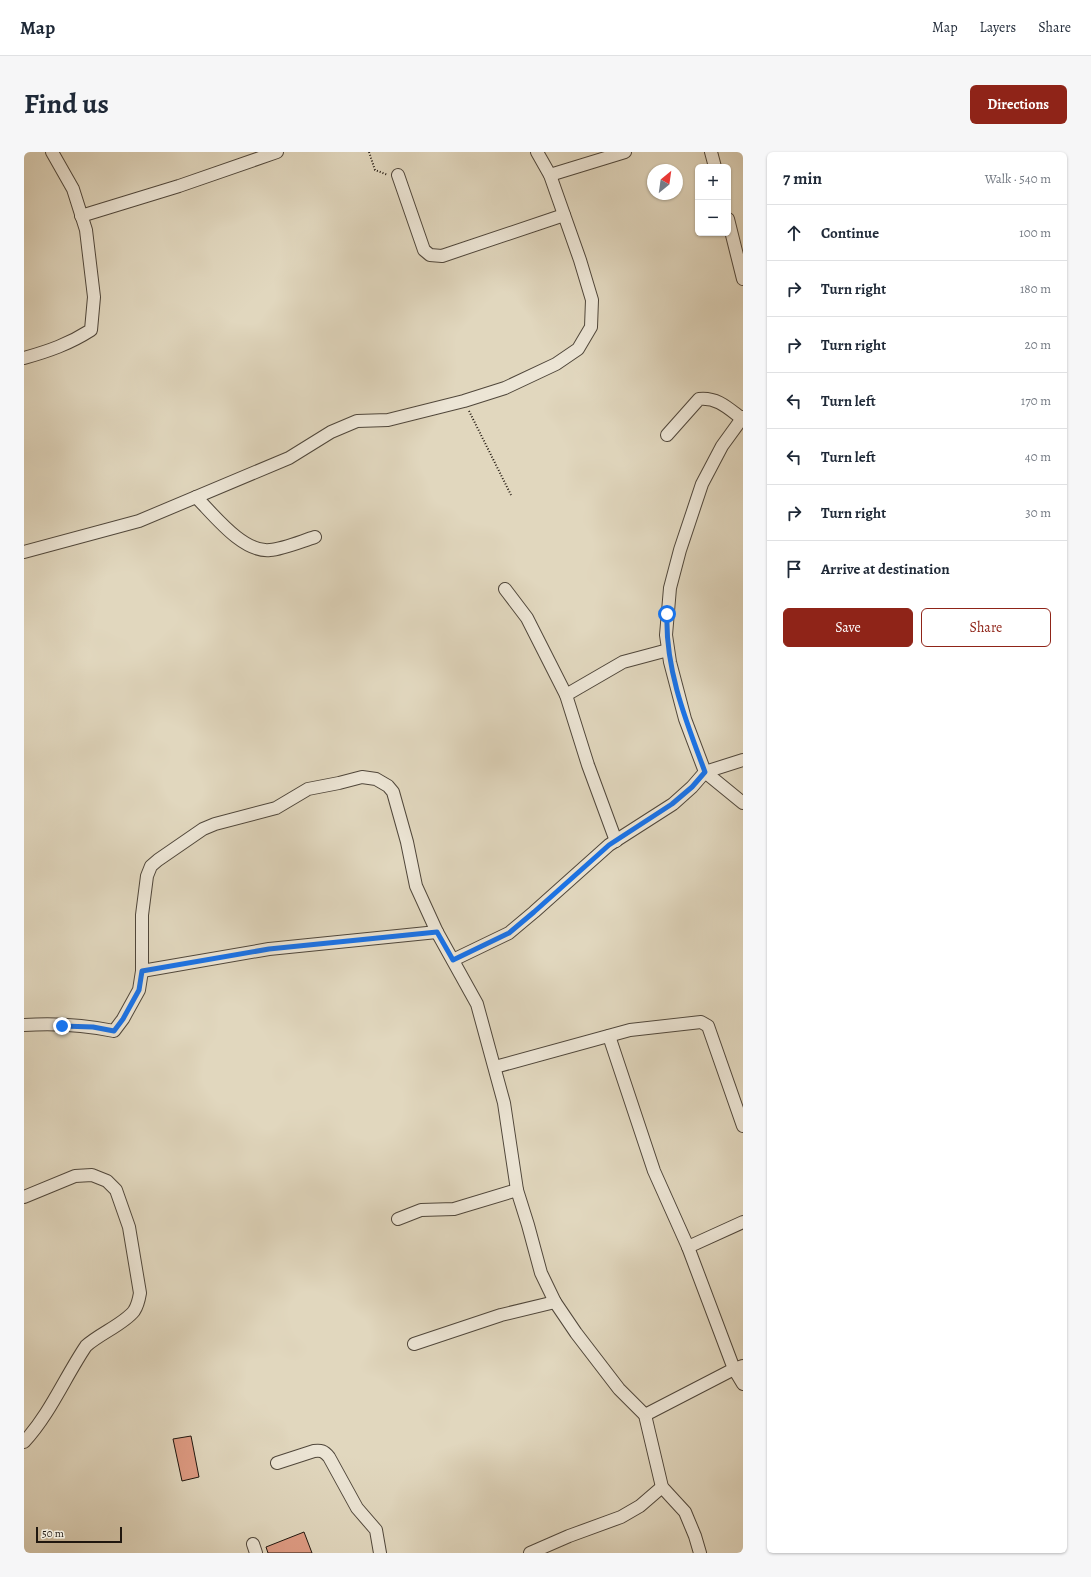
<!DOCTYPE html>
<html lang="en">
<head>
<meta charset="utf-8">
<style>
  body { margin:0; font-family:Alegreya,serif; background:#f6f6f7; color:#1f2937 }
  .controls { position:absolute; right:12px; top:12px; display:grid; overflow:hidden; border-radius:6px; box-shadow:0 1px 3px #0004 }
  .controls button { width:36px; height:36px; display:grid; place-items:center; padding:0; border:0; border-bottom:1px solid #e0e1e3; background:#fff; color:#1f2937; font:20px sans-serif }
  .compass { position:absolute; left:623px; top:12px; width:36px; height:36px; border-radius:50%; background:#fff; box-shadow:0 1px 3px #0004; rotate:29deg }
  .scale { position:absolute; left:12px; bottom:10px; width:86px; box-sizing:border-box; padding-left:4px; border:2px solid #20170f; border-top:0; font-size:11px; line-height:14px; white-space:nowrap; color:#20170f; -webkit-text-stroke:3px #ece5d5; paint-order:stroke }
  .stop { position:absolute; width:12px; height:12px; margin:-9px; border:3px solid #1a73e8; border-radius:50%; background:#fff }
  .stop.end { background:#1a73e8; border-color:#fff; box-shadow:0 1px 4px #0008 }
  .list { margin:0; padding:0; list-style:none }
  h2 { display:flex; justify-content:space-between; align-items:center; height:52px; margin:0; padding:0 16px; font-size:17px }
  h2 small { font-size:13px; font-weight:400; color:#747a83 }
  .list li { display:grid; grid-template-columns:26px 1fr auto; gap:12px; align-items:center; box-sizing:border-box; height:56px; padding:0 16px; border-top:1px solid #e0e1e3 }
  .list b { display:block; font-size:15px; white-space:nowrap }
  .list em { font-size:13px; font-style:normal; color:#747a83 }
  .actions { display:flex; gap:8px; padding:12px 16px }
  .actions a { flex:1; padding:9px 0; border:1px solid #8f2418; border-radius:6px; text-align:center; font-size:14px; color:#8f2418 }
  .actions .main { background:#8f2418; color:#fff }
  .icon { flex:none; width:22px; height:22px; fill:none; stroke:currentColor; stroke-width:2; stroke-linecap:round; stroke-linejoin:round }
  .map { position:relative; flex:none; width:719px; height:1401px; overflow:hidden; border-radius:6px }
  header { display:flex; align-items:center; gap:24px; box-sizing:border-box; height:56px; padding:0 20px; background:#fff; border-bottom:1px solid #e0e1e3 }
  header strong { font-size:19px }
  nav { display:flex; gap:22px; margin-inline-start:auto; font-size:14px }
  .intro { display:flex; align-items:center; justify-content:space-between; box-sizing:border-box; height:96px; padding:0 24px }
  h1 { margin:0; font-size:28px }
  .button { padding:10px 18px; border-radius:6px; background:#8f2418; color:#fff; font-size:14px; font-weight:700 }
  main { display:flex; gap:24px; padding:0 24px }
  aside { flex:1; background:#fff; border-radius:6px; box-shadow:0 1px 3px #0004 }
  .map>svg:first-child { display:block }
  .building { fill:#de9b83; stroke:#20170f }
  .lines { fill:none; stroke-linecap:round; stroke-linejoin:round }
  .minor-casing { stroke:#50473b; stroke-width:14 }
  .path { stroke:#20170f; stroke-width:2; stroke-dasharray:1 2; stroke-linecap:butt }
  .minor { stroke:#ece5d5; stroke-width:12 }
  .route { stroke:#1a73e8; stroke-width:5 }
</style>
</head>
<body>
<header>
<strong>Map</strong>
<nav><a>Map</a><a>Layers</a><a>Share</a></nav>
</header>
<div class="intro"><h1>Find us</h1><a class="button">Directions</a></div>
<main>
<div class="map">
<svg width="719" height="1401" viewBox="0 0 719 1401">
  <rect width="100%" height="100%" fill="#e1d7be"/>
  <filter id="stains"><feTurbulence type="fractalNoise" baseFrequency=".005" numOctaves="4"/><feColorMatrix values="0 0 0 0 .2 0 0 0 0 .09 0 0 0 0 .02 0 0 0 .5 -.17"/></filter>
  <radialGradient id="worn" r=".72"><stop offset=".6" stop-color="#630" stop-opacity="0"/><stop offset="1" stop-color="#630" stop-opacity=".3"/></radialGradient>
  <g class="building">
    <polygon points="167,1284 175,1325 158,1329 149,1287"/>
    <polygon points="280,1380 288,1401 244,1401 242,1395"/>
  </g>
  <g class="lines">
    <defs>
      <g id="minor">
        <polyline points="687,0 691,15"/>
        <polyline points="374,23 400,98 406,103 418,104 540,63"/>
        <polyline points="526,23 601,0"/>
        <polyline points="57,64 155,34 253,0"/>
        <polyline points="704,67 719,127"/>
        <path d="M0,206C25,199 45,192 67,178L70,145L62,78L49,37L28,0"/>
        <polyline points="719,265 698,294 678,332 656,398 646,436 642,483 646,510 661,567 681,620 719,651"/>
        <path d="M643,283L675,247C693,245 704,256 717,266"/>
        <path d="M172,345C190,363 219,401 246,398C259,397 278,389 291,385"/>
        <polyline points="0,400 115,369 265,306 307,280 333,269 364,268 440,249 481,236 532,212 554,197 567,175 568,148 556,108 526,23 513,0"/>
        <polyline points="481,437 503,466 542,543 564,613 592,689"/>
        <polyline points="542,543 599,510 644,498"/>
        <polyline points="429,808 485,781 510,760 585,693 649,652 668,635 681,620 719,608"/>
        <polyline points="118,819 245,797 413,780"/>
        <path d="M0,873C29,871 61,873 90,879L99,867L115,838L118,819V763L123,724L127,714L134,708L179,677L191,672L252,656L284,637L315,631L338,625L352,627L364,634L369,640L383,690L392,734L413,780L453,852L480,951L493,1038L504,1073L517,1121L531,1150L552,1181L595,1237L621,1263L638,1335L661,1360L671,1384L676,1401"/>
        <polyline points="585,884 630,1019 664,1095 710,1217 719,1232"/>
        <polyline points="471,915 606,878 677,870 684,874 719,974"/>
        <path d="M0,1045L51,1024L68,1023L83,1029L92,1038L105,1075L116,1141C115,1147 114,1153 110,1159C100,1172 75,1182 62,1194C41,1225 26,1262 0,1290"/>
        <polyline points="374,1067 397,1058 430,1057 493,1038"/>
        <polyline points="664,1095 719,1070"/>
        <polyline points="390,1192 477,1163 531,1150"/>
        <polyline points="621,1263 710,1217 719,1214"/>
        <path d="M253,1311L290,1299C297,1298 300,1299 305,1305L333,1356L352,1378L356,1401"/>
        <polyline points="229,1392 232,1401"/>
        <polyline points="506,1401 545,1384 597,1365 616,1354 638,1335"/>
      </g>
    </defs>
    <use href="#minor" class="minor-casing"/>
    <g class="path">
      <polyline points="345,0 351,18 364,23"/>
      <polyline points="445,259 487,343"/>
    </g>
    <use href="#minor" class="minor"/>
  </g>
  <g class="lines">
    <path class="route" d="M38,874L69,875L90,879L99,867L115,838L118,819L245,797L413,780L429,808L485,781L510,760L585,693L648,652L668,635L681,620C662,569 641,517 643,462"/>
  </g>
  <rect width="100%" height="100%" filter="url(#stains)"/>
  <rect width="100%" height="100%" fill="url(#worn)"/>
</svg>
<div class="controls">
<button>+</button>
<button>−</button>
</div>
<svg class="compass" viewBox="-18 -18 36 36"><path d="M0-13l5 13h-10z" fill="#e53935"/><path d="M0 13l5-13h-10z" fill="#747a83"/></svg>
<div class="scale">50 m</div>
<div class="stop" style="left:643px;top:462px"></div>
<div class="stop end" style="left:38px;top:874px"></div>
</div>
<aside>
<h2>7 min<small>Walk · 540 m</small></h2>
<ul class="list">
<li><svg class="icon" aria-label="ahead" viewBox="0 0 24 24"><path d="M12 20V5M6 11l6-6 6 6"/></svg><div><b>Continue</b></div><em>100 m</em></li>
<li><svg class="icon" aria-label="right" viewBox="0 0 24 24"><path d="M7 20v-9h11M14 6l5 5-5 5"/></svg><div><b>Turn right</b></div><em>180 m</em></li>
<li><svg class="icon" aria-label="right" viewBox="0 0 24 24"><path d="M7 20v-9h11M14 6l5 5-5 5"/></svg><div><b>Turn right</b></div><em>20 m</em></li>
<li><svg class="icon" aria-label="left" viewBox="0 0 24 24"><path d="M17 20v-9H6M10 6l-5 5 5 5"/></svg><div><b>Turn left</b></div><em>170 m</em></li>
<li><svg class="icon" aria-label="left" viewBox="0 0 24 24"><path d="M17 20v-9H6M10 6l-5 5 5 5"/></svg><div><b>Turn left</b></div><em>40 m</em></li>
<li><svg class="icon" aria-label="right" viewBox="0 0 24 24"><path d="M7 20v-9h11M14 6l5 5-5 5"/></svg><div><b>Turn right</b></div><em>30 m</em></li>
<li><svg class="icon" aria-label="arrive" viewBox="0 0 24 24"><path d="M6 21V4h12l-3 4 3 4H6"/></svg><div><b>Arrive at destination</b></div></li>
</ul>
<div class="actions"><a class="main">Save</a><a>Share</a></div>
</aside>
</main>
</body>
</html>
